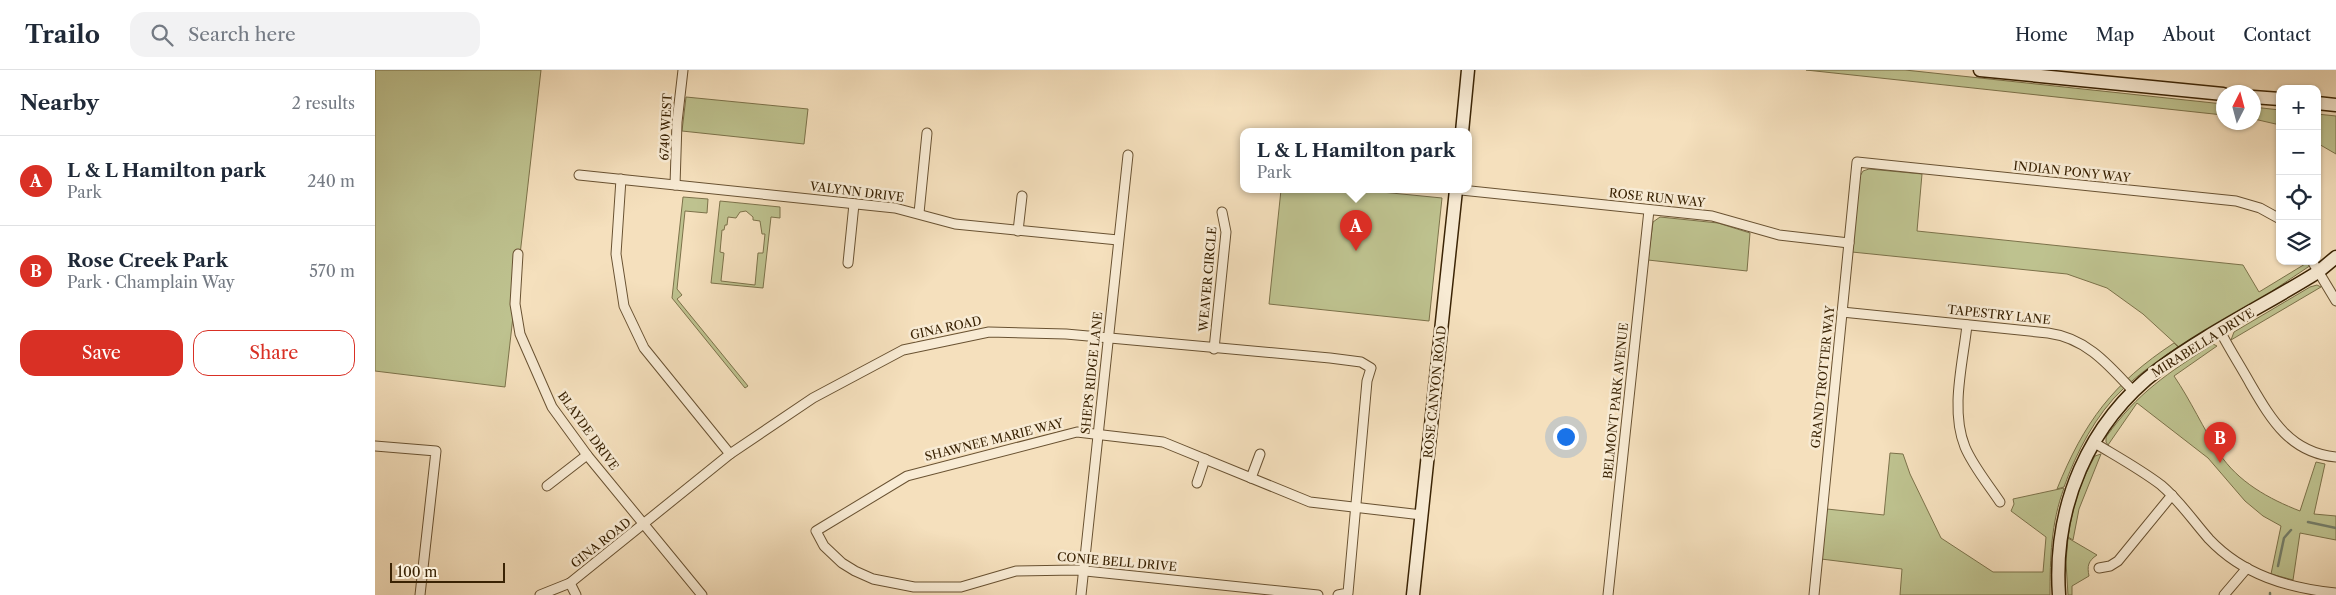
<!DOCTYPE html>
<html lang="en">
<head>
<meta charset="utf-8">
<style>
  body { margin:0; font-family:"Libre Caslon Text",serif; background:#f2f2f3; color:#1f2937 }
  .controls { position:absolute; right:15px; top:15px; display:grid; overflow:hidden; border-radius:10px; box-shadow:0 1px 4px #0004 }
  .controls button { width:45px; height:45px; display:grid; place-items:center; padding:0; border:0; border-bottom:1px solid #e0e1e3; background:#fff; color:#1f2937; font:25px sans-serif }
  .compass { position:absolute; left:1841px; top:15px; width:45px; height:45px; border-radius:50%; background:#fff; box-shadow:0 1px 4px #0004; rotate:6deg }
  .scale { position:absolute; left:15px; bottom:12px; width:115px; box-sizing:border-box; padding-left:5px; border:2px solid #3a2304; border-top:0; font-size:14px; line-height:18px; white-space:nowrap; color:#3a2304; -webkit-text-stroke:4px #f8ebd4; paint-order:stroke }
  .you { position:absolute; left:1190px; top:366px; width:18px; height:18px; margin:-12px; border:4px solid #fff; border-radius:50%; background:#1a73e8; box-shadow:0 0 0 8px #1a73e833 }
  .badge { display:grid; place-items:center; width:32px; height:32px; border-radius:50%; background:#d93025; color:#fff; font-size:16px; font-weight:700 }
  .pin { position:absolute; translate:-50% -41px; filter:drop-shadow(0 1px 2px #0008) }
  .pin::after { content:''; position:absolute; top:26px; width:18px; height:15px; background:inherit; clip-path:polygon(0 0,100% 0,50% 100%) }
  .popup { position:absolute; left:865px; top:58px; width:232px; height:65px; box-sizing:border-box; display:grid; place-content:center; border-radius:10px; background:#fff; filter:drop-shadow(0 1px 4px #0005); font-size:16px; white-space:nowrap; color:#747a83 }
  .popup b { font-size:19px; color:#1f2937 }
  .popup::after { content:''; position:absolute; left:50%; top:100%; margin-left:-10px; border:10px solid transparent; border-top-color:#fff }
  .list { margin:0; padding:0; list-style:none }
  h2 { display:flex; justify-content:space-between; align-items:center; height:65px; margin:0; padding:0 20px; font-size:21px }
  h2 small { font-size:16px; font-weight:400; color:#747a83 }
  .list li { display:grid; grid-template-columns:32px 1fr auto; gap:15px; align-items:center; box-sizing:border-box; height:90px; padding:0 20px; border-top:1px solid #e0e1e3 }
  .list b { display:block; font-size:19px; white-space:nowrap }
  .list p { margin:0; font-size:16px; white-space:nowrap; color:#747a83 }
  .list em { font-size:16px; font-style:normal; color:#747a83 }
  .actions { display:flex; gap:10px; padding:15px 20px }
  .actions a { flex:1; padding:11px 0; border:1px solid #d93025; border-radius:15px; text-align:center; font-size:18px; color:#d93025 }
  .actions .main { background:#d93025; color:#fff }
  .icon { flex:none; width:28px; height:28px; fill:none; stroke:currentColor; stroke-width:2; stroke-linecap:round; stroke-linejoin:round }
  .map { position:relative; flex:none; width:1961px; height:525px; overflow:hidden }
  header { display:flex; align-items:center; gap:30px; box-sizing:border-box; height:70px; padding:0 25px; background:#fff; border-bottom:1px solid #e0e1e3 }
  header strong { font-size:24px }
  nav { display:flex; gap:28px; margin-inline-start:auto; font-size:18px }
  .search { width:350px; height:45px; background:#f2f2f3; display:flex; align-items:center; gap:12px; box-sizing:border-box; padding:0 18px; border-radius:15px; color:#747a83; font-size:19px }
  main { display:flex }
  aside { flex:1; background:#fff }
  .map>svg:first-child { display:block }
  .green { fill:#bec28f; stroke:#7c724a; fill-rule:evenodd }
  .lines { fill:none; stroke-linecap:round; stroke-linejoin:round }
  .stream { stroke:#757f6b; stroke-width:2.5 }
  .street-casing { stroke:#695232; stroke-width:11 }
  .secondary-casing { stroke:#3a2304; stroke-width:15 }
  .street { stroke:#f8ebd4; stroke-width:9 }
  .secondary { stroke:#f8ebd4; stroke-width:12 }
  .labels { text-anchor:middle; stroke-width:5; stroke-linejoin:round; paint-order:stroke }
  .street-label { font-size:12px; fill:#3a2304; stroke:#f8ebd4 }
</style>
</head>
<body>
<header>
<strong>Trailo</strong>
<div class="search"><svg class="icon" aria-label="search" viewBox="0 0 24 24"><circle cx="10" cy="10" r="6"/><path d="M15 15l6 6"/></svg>Search here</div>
<nav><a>Home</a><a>Map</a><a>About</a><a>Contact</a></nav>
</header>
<main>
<aside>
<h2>Nearby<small>2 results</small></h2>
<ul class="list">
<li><span class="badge">A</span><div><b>L &amp; L Hamilton park</b><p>Park</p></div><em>240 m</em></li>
<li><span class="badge">B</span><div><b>Rose Creek Park</b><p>Park · Champlain Way</p></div><em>570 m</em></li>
</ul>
<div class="actions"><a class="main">Save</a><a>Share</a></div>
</aside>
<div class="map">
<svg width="1961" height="525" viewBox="0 0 1961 525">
  <rect width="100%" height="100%" fill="#f5e0bd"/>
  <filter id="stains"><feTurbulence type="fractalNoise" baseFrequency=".004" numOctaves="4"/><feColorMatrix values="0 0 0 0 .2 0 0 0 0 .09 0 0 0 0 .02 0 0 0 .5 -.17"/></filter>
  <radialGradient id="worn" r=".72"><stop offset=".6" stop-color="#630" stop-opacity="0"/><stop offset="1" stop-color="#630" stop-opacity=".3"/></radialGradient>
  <g class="green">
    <polygon points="0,0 166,0 130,317 0,301"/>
    <polygon points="1431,0 1530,0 1848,34 1848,45"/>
    <polygon points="311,27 433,39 429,74 307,61"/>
    <polygon points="1878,37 1905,40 1905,55 1879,49"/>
    <polygon points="1942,44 1961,46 1961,84 1942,73"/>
    <polygon points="1494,99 1547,104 1542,161 1868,195 1884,222 1935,191 1942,191 1887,228 1804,277 1768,244 1732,218 1692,204 1477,182 1484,108 1488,101"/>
    <polygon points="906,120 986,120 1067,128 1054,251 894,234"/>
    <polygon points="308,127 333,129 332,143 310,141 302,219 307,225 302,229 373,316 370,318 297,228"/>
    <path d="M345,131L405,137V148L396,147L388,218L336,213ZM371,141L378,147V150L385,151L387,164H390L388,183H383L380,215L346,211L349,183L345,182L347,160H349L350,155H352L353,147L361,148L365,142Z"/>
    <polygon points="1285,147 1343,153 1375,163 1372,201 1273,190 1278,152"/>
    <polygon points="1942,215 1946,217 1856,270 1859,262 1935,217"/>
    <path d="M1799,273L1803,277C1784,290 1765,303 1748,319C1721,344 1701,383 1689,417L1682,419C1709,352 1738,313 1799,273Z"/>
    <path d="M1838,274L1842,276L1799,306C1816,331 1828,358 1844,383C1863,412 1894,429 1925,441L1941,392L1950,394L1939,444L1961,446V470L1925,463L1918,510L1896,504L1906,456L1888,446L1870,431L1833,388L1762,333L1733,375L1731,372V367C1763,322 1792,304 1838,274Z"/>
    <path d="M1515,383L1528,384L1535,404L1566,468L1618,502H1668L1671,467L1636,441L1639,434L1638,429L1689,418C1676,453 1675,488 1675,525H1525L1527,499L1446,489L1452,439L1509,445Z"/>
    <path d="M1726,384L1704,439L1698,470L1693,467C1697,439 1705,411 1720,386Z"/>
    <path d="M1693,468L1722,485C1713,491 1712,496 1714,506L1697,516V525H1693L1691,492Z"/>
  </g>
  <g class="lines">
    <g class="stream">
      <polyline points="1933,452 1961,458"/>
      <polyline points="1903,496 1909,468 1916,460"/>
      <polyline points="1895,525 1895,523"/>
    </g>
    <defs>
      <g id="street">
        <polyline points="204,105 520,138 580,154 743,170"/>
        <polyline points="246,109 241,184 249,236 269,278 355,384"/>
        <polyline points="300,115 302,52 308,0"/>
        <polyline points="1086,120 1337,146 1404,165 1474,173"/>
        <polyline points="544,143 552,63"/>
        <polyline points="643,161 647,126"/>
        <polyline points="143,184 140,234 145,264 177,337 212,385 327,525"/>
        <polyline points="1937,191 1961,231"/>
        <polyline points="473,193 479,134"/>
        <path d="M1467,242L1673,263C1711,268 1733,294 1758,321"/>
        <path d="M1592,255C1588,293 1575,340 1590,377C1598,396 1613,414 1625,432"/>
        <path d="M1845,261C1855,280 1866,297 1876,315C1897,351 1916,383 1961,387"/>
        <polyline points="839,279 851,162 847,142"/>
        <path d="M1718,372C1741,386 1765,399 1786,415C1805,431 1818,451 1834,469C1868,505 1913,518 1961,523"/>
        <polyline points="0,376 61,381 45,525"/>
        <polyline points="876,408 885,384"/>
        <polyline points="822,413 830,389"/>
        <polyline points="172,416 212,385"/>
        <polyline points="1724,498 1735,496 1743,491 1797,425"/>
        <polyline points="195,513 201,525"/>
        <polyline points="165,525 195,513 355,384 438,328 528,280 614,262 691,264 955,288 986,292 996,298 992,311 973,523 963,525"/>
        <polyline points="706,525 753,85"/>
        <polyline points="943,525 701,500 641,501 586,517 539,517 498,509 480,501 467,493 449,476 441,461 532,406 702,362 788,372 935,432 1047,445"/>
        <polyline points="1233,525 1274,140"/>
        <polyline points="1439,525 1482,92 1861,131 1885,138 1905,149"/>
        <polyline points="1849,525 1872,498"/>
      </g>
      <g id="secondary">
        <polyline points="1605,0 1848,24"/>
        <polyline points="1878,27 1905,29"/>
        <polyline points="1942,33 1961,35"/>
        <polyline points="1087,62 1093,0"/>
        <polyline points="1038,525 1081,120"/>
        <path d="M1684,525C1678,437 1713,353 1784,299C1832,263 1892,234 1943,202L1961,187"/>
      </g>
    </defs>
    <use href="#street" class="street-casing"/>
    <use href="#secondary" class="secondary-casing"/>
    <use href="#street" class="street"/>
    <use href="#secondary" class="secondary"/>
  </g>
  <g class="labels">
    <g class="street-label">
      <text transform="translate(291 57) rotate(-87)" y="4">6740 WEST</text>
      <text transform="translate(1697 102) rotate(6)" y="4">INDIAN PONY WAY</text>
      <text transform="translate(482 122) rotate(7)" y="4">VALYNN DRIVE</text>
      <text transform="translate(1282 128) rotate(6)" y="4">ROSE RUN WAY</text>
      <text transform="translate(833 209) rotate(-85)" y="4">WEAVER CIRCLE</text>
      <text transform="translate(1624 245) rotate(6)" y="4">TAPESTRY LANE</text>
      <text transform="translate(571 258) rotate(-12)" y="4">GINA ROAD</text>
      <text transform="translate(1828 273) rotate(-32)" y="4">MIRABELLA DRIVE</text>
      <text transform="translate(717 303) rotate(-84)" y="4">SHEPS RIDGE LANE</text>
      <text transform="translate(1448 307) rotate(-84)" y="4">GRAND TROTTER WAY</text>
      <text transform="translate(1060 322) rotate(-84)" y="4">ROSE CANYON ROAD</text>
      <text transform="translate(1241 331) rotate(-84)" y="4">BELMONT PARK AVENUE</text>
      <text transform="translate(213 361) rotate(54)" y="4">BLAYDE DRIVE</text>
      <text transform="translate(619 370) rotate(-14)" y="4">SHAWNEE MARIE WAY</text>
      <text transform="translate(226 473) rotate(-38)" y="4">GINA ROAD</text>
      <text transform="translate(742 492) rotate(5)" y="4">CONIE BELL DRIVE</text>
    </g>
  </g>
  <rect width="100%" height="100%" filter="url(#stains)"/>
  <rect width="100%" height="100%" fill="url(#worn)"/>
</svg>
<div class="controls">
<button>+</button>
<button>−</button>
<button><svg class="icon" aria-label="locate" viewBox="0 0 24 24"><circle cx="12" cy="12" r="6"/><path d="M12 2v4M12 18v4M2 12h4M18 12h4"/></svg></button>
<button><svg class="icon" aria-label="layers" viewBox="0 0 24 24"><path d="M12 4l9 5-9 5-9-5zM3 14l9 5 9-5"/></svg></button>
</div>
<svg class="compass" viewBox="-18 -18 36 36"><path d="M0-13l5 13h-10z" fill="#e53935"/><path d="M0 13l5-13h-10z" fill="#747a83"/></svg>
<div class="scale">100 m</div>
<div class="you"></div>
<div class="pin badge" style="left:981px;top:181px">A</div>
<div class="popup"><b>L &amp; L Hamilton park</b>Park</div>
<div class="pin badge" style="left:1845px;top:393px">B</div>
</div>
</main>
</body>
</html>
